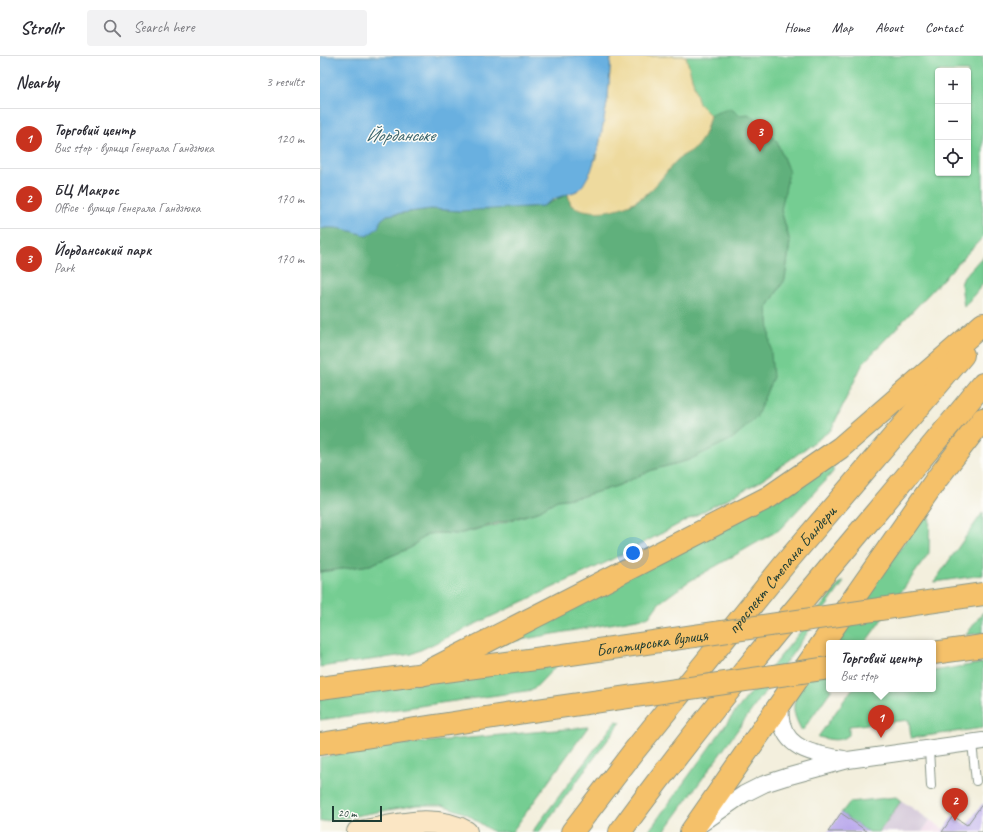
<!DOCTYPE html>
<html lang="en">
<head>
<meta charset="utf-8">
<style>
  body { margin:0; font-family:Caveat,sans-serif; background:#f2f2f3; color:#2b2b33 }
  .controls { position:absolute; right:12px; top:12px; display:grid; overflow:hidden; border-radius:4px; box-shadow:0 1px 3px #0004 }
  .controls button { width:36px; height:36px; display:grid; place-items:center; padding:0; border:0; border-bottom:1px solid #e1e1e2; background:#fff; color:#2b2b33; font:20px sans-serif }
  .scale { position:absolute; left:12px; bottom:10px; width:50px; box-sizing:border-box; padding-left:4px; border:2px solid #1f3d34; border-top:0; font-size:11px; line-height:14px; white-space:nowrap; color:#1f3d34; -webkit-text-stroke:3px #fdfcf7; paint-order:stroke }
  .you { position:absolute; left:313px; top:497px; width:14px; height:14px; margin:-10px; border:3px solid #fff; border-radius:50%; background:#1a73e8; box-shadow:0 0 0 6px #1a73e833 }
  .badge { display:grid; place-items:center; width:26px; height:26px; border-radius:50%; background:#c8321e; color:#fff; font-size:13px; font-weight:700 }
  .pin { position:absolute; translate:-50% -33px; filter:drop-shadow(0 1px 2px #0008) }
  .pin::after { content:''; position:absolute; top:21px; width:14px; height:12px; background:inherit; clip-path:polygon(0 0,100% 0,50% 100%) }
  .popup { position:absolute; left:506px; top:584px; width:110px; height:52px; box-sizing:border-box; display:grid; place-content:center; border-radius:4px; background:#fff; filter:drop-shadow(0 1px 3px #0005); font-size:13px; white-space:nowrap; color:#7c7c81 }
  .popup b { font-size:15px; color:#2b2b33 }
  .popup::after { content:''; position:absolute; left:50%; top:100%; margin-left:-8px; border:8px solid transparent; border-top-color:#fff }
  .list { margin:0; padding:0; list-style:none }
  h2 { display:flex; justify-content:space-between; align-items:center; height:52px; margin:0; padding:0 16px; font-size:17px }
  h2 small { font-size:13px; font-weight:400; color:#7c7c81 }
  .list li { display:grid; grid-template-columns:26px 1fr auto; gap:12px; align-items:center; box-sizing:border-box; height:60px; padding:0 16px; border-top:1px solid #e1e1e2 }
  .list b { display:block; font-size:15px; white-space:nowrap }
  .list p { margin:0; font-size:13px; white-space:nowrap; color:#7c7c81 }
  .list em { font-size:13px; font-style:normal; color:#7c7c81 }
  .icon { flex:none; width:22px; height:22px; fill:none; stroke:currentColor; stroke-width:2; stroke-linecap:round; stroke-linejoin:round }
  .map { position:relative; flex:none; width:663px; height:776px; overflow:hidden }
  header { display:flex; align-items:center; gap:24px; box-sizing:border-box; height:56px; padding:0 20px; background:#fff; border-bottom:1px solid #e1e1e2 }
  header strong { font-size:19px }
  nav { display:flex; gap:22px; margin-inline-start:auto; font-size:14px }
  .search { width:280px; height:36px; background:#f2f2f3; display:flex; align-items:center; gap:10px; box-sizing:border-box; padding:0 14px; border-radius:4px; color:#7c7c81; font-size:15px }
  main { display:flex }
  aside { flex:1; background:#fff }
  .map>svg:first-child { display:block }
  .built { fill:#eed0e7 }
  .industrial { fill:#ccbed3 }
  .green { fill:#75cd92; stroke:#4a8563; fill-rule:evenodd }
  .forest { fill:#60b07c; stroke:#407658 }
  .sand { fill:#eeda9e; stroke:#868c69 }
  .water { fill:#69b0e0; stroke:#44768a }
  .building { fill:#b6a4eb }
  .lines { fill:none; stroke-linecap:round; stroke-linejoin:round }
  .lane-casing { stroke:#899688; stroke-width:10 }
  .street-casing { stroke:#899688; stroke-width:18 }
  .secondary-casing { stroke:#899688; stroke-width:24 }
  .primary-casing { stroke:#899688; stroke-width:24 }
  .lane { stroke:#fff; stroke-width:8 }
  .street { stroke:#fff; stroke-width:16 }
  .secondary { stroke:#fbe6c4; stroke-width:22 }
  .primary { stroke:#f5c16b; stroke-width:22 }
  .primary-bridge-casing { stroke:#899688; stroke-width:24; stroke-linecap:butt }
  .primary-bridge { stroke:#f5c16b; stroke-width:22 }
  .labels { text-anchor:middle; stroke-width:3; stroke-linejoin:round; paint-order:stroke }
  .street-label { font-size:17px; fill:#1f3d34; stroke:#fdfcf7 }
  .water-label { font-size:18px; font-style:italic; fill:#356068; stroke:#fdfcf7 }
</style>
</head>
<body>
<header>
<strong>Strollr</strong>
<div class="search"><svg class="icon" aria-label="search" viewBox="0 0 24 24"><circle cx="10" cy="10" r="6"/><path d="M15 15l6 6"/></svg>Search here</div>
<nav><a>Home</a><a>Map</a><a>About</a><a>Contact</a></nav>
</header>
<main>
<aside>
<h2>Nearby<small>3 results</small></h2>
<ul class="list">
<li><span class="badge">1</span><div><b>Торговий центр</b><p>Bus stop · вулиця Генерала Гандзюка</p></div><em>120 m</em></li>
<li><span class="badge">2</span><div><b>БЦ Макрос</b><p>Office · вулиця Генерала Гандзюка</p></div><em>170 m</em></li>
<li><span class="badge">3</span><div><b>Йорданський парк</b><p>Park</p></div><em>170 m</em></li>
</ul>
</aside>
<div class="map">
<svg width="663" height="776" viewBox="0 0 663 776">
  <rect width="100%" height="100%" fill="#fdfcf7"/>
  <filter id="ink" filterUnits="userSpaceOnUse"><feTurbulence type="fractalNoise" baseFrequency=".025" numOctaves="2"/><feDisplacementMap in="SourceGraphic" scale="8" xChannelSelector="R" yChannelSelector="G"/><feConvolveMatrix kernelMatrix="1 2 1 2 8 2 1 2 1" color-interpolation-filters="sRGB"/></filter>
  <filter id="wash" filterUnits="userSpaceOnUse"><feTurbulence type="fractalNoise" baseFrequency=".012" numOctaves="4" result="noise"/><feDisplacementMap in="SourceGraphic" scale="16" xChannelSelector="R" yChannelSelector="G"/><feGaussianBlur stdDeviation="0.9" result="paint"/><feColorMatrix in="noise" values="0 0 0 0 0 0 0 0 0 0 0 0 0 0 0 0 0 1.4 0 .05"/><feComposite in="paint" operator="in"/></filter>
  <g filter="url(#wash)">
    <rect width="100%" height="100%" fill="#f3efdd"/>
    <polygon class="built" points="633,760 647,769 663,776 602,776 610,764 624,773"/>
    <polygon class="industrial" points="576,741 610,764 602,776 508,776 530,746"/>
    <g class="green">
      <path d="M291,0H663V181L543,307L511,374L439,426L287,506L92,598L0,611V516L50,509L90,492L107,478L119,477L138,478L176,469L217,456L237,444L260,441L297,430L332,414L369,404L449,282L447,252L465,223L470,186L461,154L236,142L257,135L292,15ZM618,15H648V117H618Z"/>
      <polygon points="663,200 663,228 644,251 641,228 644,221"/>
      <polygon points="513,408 513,416 459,474 368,526 339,547 329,561 177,588"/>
      <polygon points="610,450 609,497 545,587 513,587"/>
      <polygon points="663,456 663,519 614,526"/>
      <polygon points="521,526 524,526 344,776 328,776 415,656"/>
      <polygon points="663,556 663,577 646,579"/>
      <path d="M509,593V633H512L482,675C478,667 473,659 474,649C475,633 500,606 509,593Z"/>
      <path d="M663,607V672L591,682L589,664L529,670V679C519,687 509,683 498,681L532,633H613V615Z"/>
      <polygon points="238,608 213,634 0,664 0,640"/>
      <polygon points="296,665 301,666 219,776 212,776"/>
      <polygon points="268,671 192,776 173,776 147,758 122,749 97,749 0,766 0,701 73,689"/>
      <polygon points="576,741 581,745 559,776 548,776 521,757 530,746"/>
    </g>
    <path class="forest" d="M410,52L419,59L428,58L436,63L457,86L469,116L461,154L470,186L465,223L447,252L453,321L436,362L412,383L369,404L332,414L297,430L260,441L237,444L217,456L138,478L119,477L107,478L90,492L50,509L0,516V173C15,169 32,175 47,180L57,172L61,164L67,159L111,153L140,155L183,151H210L223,150L248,138L251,149L312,148L327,138L358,103L375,91L386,76L390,59Z"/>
    <path class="sand" d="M291,0H366L379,48L390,59C387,71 384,83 375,92C369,97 362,99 357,104C346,115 338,129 326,138C306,154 274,162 251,149L248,138L257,135L276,102L279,90L288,42Z"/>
    <path class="water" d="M0,0H291L288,42L279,90L271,115L263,129L257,135L236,142L223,150L140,155L111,153L67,159L61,164L58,172L47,180C32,175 15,169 0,173Z"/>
    <g id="blocks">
      <g class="building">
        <polygon points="663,747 663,776 622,776 633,760 647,769"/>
        <polygon points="521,757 548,776 508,776"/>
      </g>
    </g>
  </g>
  <g filter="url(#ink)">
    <use href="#blocks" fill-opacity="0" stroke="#899688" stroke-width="1"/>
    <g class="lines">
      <defs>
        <g id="lane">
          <polyline points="652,687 656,725"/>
          <polyline points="609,693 611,730"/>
        </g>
        <g id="street">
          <path d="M460,649C461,655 460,662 462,668C469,696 501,699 524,703"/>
          <polyline points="381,768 424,738 444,728 466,721 528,704 663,685"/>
        </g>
        <path id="secondary" d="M38,776C73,771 113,757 146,776"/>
        <g id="primary">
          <polyline points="613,597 663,590"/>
          <polyline points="101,619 449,441 520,392 663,268"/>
          <polyline points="0,632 223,602"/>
          <polyline points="0,688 211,655"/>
          <path id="s1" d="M252,776L314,695L464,509L643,299"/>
          <path d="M300,776C413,621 541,477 663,328"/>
          <polyline points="371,776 616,424 663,363"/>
        </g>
      </defs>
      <use href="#lane" class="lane-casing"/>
      <use href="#street" class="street-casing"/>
      <use href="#secondary" class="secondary-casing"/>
      <use href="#primary" class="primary-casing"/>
      <use href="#lane" class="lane"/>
      <use href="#street" class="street"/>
      <use href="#secondary" class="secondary"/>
      <use href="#primary" class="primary"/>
      <defs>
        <g id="primary-bridge">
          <path id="s2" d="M223,602L663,538"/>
          <polyline points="211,655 509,612"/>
        </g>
      </defs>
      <use href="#primary-bridge" class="primary-bridge-casing"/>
      <use href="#primary-bridge" class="primary-bridge"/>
    </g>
  </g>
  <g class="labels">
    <g class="street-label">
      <text dy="6" stroke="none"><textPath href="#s1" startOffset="336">проспект Степана Бандери</textPath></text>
      <text dy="6" stroke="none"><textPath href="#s2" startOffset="110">Богатирська вулиця</textPath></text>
    </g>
    <g class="water-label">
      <text x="80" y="85">Йорданське</text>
    </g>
  </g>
</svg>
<div class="controls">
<button>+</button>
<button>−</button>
<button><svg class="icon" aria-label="locate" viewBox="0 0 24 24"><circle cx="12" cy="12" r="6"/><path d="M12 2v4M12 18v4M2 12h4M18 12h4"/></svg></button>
</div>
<div class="scale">20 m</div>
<div class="you"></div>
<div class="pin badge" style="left:561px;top:682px">1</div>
<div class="popup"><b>Торговий центр</b>Bus stop</div>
<div class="pin badge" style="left:635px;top:765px">2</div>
<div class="pin badge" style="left:440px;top:96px">3</div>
</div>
</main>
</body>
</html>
